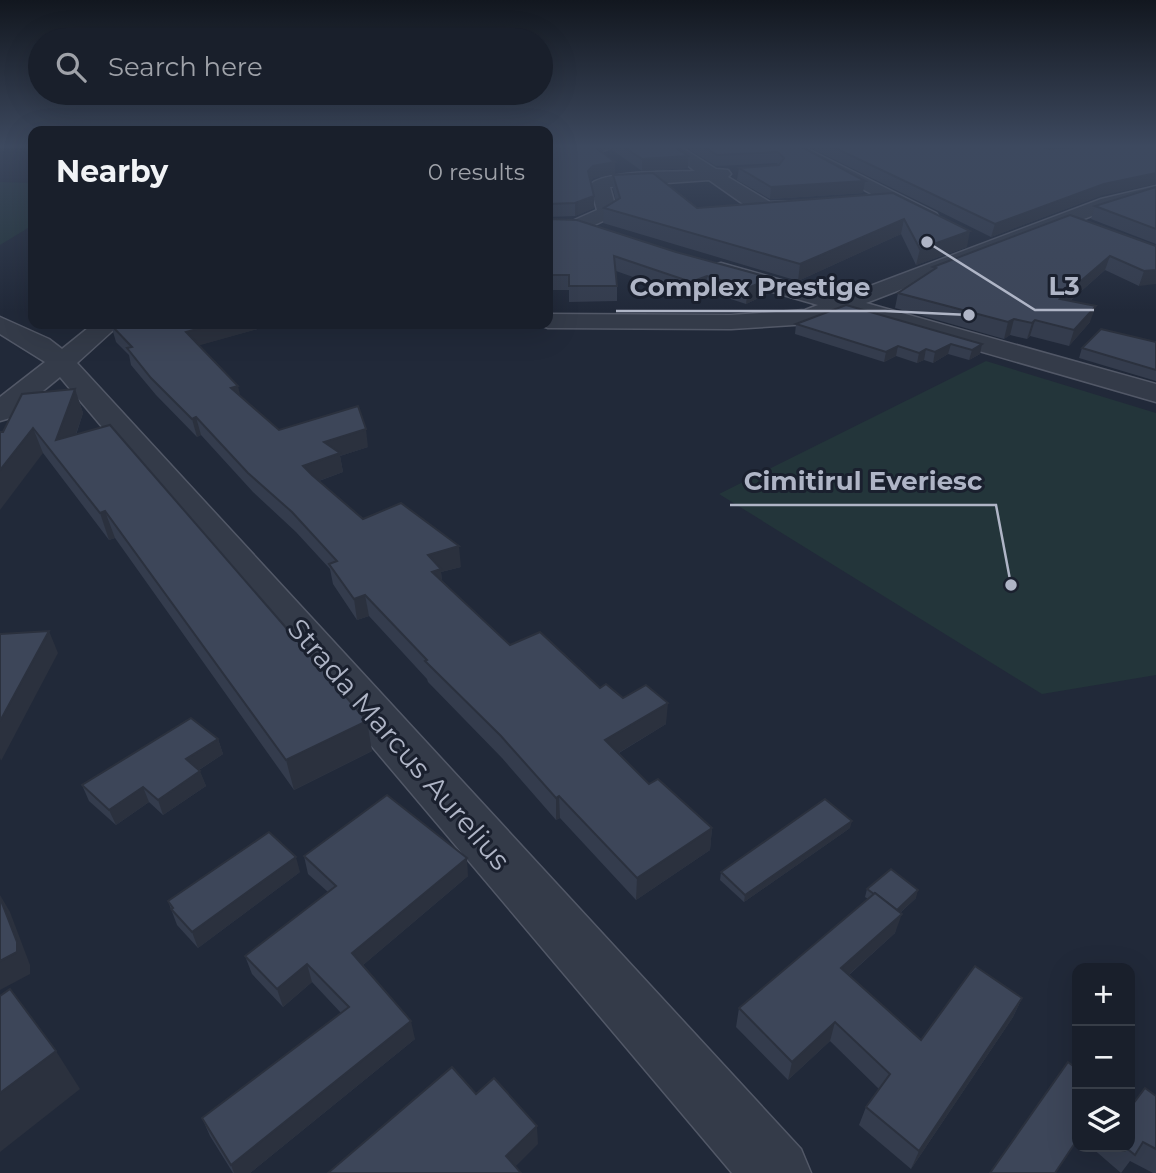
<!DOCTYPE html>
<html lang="en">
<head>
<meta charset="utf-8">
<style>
  body { margin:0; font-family:Montserrat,sans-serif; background:#262c37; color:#f1f3f6 }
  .controls { position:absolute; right:21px; bottom:21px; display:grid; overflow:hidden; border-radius:14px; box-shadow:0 7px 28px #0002 }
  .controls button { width:63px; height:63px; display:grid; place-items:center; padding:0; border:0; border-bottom:2px solid #373d47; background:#191f2b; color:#f1f3f6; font:35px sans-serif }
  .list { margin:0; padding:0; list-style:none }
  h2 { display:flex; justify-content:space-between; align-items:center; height:91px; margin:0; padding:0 28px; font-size:30px }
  h2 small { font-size:23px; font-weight:400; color:#9fa2a9 }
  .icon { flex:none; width:38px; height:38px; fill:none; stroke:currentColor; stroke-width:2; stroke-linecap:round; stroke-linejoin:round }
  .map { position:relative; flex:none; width:1156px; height:1173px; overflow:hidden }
  .search { position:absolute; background:#191f2b; box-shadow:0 7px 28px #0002; left:28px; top:28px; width:525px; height:77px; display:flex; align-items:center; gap:18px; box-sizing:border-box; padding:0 24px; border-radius:38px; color:#9fa2a9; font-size:26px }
  .panel { position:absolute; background:#191f2b; box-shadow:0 7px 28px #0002; left:28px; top:126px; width:525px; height:203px; border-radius:14px }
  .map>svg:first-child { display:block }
  .green { fill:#23353a }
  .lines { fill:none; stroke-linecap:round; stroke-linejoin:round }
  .minor-casing { stroke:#525867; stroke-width:3 }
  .minor { fill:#343b49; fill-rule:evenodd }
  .wall { fill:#343c4d }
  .shaded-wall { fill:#2b313e }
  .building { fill:#3d4659; stroke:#2b313e; stroke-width:2 }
  .labels { text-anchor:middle; stroke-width:6; stroke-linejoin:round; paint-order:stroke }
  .near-street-label { font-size:28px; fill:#afb5c6; stroke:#1a202e }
  .leader { fill:none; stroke:#afb5c6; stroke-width:2.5 }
  .callout-dot { fill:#afb5c6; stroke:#1a202e; stroke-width:2.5 }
  .callout-label { font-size:26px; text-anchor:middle; font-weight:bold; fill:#afb5c6; stroke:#1a202e; stroke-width:6; stroke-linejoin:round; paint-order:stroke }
</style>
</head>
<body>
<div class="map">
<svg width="1156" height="1173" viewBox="0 0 1156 1173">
  <rect width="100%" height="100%" fill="#212939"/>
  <g class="green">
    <polygon points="0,182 33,183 33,225 0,245"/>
    <polygon points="986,361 1156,413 1156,675 1042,694 719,494"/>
  </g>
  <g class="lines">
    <defs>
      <g id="minor">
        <path d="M561,147H611C602,155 570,155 561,147Z"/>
        <path d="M663,147H681L716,169L728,170L731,174L728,177L770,202L808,201L817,207L808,213L767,214L746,206L709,180L610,187L617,212L614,216L586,229H572L569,225L572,221L597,210L590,185C603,170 673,172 695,171Z"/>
        <polygon points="784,147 804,147 936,213 939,217 936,221 922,221"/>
        <polygon points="1156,186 1156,196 1115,207 866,303 1156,384 1156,402 844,312 809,324 731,329 548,328 537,324 548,324 548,314 731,315 805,310 818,305 713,275 710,270 713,265 721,263 841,297 1101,199"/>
        <polygon points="0,317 49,339 62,349 93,324 120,324 77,363 801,1149 811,1173 732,1173 60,377 10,418 0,421 0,397 45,362 0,334"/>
      </g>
    </defs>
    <use href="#minor" class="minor-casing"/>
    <use href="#minor" class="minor"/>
  </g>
  <g class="wall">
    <polygon points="548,147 615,162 615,174 593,178 590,181 594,196 594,208 575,216 548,217"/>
    <polygon points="608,147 675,147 688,168 642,171"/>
    <polygon points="685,147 802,147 863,193 770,199 737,180 739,168 778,165 777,163 716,166"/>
    <polygon points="809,147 1042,147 1100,196 991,237"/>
    <polygon points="613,175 697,208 893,193 967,247 916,265 901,234 798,281 603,223 604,208 616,201 613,189"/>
    <polygon points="1156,187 1156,244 1091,219 1095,206"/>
    <polygon points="548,219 769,293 746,304 706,291 690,297 616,271 617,286 617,301 569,302 569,290 548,290"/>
    <polygon points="1156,246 1139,286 1105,270 1070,301 1090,322 1069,346 1030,336 1027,339 1010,335 1004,339 895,308 898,293 932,270 933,267"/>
    <polygon points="796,324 982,344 980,354 969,360 948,354 933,363 924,360 917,363 896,356 884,362 795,334"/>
    <polygon points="111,325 261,328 199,345 240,396 279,430 368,447 340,456 343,472 319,481 363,519 461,567 441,572 442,582 510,645 623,698 666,724 619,753 649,784 712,828 710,850 636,900 560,818 556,820 502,758 428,682 427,679 369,616 357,620 333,584 330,569 296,532 253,492 201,435 197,437 156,395 131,365 129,355 116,342"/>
    <polygon points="1156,342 1156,381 1079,358 1082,348"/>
    <polygon points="75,389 83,413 76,435 367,721 372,751 294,790 115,538 109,540 43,453 3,432"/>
    <polygon points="218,739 223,754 199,770 206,786 163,815 149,802 116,825 89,801 82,785"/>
    <polygon points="850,828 744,902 720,880 721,872"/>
    <polygon points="304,856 468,876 363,965 415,1039 250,1173 233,1173 210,1136 202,1118 341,1013 312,982 283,1007 252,974 245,956 328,892 308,874"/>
    <polygon points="300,872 198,948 177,925 168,901"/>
    <polygon points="867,889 916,898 900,913 895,933 849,975 921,1040 1022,998 1013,1017 911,1169 859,1125 866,1107 879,1089 830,1041 788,1080 736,1027 739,1008 868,899 865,897"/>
    <polygon points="1156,1096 1156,1173 1153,1173 1130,1161 1121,1173 1091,1147 1130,1147"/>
  </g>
  <g class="shaded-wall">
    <polygon points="688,156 688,168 642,171 642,159"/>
    <polygon points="615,162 615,174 593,178 588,183 588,171 593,166"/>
    <polygon points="1156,173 1156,184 1100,196 991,237 995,224 1104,184"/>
    <polygon points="865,181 863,193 770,199 771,187"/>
    <polygon points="594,196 594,208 575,216 575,203"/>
    <polygon points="904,219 901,234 798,281 800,264"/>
    <polygon points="970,231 967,247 916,265 920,249"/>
    <polygon points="1110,256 1105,270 1055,314 1060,299"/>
    <polygon points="1156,270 1156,284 1139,286 1144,271"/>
    <polygon points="707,276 706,291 690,297 691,282"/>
    <polygon points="771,278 769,293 746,304 748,288"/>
    <polygon points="1096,306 1090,322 1069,346 1074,330"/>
    <polygon points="1014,319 1010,335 1004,339 1008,322"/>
    <polygon points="1035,320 1030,336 1027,339 1032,323"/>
    <polygon points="215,324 260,324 261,328 190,348 186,332"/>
    <polygon points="951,344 948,354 933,363 935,352"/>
    <polygon points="982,344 980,354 969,360 972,350"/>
    <polygon points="898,346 896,356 884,362 886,352"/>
    <polygon points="926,349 924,360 917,363 919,353"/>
    <polygon points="238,386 242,403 231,388"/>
    <polygon points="75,389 83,413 65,466 56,440"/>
    <polygon points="196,417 201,435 197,437 192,419"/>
    <polygon points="33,428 43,453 0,510 0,470"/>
    <polygon points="366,429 368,447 340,456 343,472 307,485 303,466 324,442"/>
    <polygon points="105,511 115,538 109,540 100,513"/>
    <polygon points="459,546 461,567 441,572 443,590 434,593 428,555"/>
    <polygon points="365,595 369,616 357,620 354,599"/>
    <polygon points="49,631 58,653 1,761 0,758 0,721"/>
    <polygon points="668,703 666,724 605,761 605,740"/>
    <polygon points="367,721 372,751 294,790 286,760"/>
    <polygon points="218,739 223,754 191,775 186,759"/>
    <polygon points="200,771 206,786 163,815 158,800"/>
    <polygon points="143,787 149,802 116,825 109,810"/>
    <polygon points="559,796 560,818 556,820 556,798"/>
    <polygon points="852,821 850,828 744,902 745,895"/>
    <polygon points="712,828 710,850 636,900 637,878"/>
    <polygon points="296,857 300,872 198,948 192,932"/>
    <polygon points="467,858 468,876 356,971 352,953"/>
    <polygon points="918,890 916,898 893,919 895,911"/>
    <polygon points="0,895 10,912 30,965 30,974 0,990"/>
    <polygon points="902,914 895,933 835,987 841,968"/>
    <polygon points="307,964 312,982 283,1007 277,989"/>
    <polygon points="1022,998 1013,1017 911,1169 919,1151"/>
    <polygon points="411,1021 415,1039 250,1173 234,1173 231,1165"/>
    <polygon points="835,1022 830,1041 788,1080 792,1062"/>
    <polygon points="56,1051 80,1089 0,1152 0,1093"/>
    <polygon points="537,1126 538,1144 509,1173 506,1156"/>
  </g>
  <g class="building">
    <polygon points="548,147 595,147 615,162 593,166 588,171 594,196 575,203 548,204"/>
    <polygon points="624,147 675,147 688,156 642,159"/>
    <polygon points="704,147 802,147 865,181 771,187 739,168 779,165 784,158 778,152 717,155"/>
    <polygon points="833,147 1042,147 1049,149 1075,147 1156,147 1156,173 1104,184 995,224"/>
    <polygon points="653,173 697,208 893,193 970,231 920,249 904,219 800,264 604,208 620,198 613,175"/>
    <polygon points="1156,187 1156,229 1095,206"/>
    <polygon points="1070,215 1156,246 1156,270 1144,271 1110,256 1060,299 1096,306 1074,330 1035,320 1032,323 1014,319 1008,322 898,293 936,268 933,267"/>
    <polygon points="548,219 577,220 676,252 771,278 748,288 707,276 691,282 614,256 617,286 569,286 569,275 548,275 549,234 548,233"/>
    <polygon points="846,305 982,344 972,350 951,344 935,352 926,349 919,353 898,346 886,352 796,324"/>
    <polygon points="118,324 215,324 186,332 238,386 231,388 279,430 358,406 366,429 324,442 340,453 303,466 312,475 363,519 401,503 459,546 428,555 441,569 432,572 510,645 540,632 600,688 606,684 623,698 646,685 668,703 605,740 649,784 658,779 712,828 637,878 559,796 556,798 501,736 425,661 427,660 365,595 354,599 329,564 337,561 292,512 248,473 196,417 192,419 151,378 127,348 132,347 111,325"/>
    <polygon points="1101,329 1156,342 1156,370 1082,348"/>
    <polygon points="75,389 56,440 110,425 367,721 286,760 105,511 100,513 33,428 0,470 0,432 3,432 22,394"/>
    <polygon points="49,631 0,721 0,634"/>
    <polygon points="191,718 218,739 186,759 200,771 158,800 143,787 109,810 82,785"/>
    <polygon points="387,795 467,858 352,953 411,1021 231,1165 202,1118 349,1007 307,964 277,989 245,956 336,886 304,856"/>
    <polygon points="825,799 852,821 745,895 721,872"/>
    <polygon points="269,832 296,857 192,932 171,909 173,908 168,901"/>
    <polygon points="891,869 918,890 897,910 875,893 874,894 867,889"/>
    <polygon points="875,893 902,914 841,968 921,1040 975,966 1022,998 919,1151 866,1107 890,1074 835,1022 792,1062 739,1008"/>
    <polygon points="0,898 17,942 17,952 0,961"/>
    <polygon points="10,989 56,1051 0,1093 0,996"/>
    <polygon points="1068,1062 1077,1069 1077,1140 1055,1173 990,1173"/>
    <polygon points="452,1067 476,1094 494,1078 537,1126 506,1156 521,1173 328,1173"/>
    <polygon points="1145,1088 1156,1096 1156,1149 1143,1142 1135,1155 1125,1147 1130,1147 1130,1108"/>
  </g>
  <linearGradient id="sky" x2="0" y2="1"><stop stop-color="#12171f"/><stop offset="0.47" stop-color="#3d495f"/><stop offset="1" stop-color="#3d495f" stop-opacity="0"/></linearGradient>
  <rect width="1156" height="311" fill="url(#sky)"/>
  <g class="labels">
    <g class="near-street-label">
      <text transform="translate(399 744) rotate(49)" y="10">Strada Marcus Aurelius</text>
    </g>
  </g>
  <path class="leader" d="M927 242L1035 310H1094M969 315L885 311H616M1011 585L996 505H730"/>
  <g class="callout-dot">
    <circle cx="927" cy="242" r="7"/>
    <circle cx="969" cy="315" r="7"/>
    <circle cx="1011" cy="585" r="7"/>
  </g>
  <g class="callout-label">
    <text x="1064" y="295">L3</text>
    <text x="750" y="296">Complex Prestige</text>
    <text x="863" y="490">Cimitirul Everiesc</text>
  </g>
</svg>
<div class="controls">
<button>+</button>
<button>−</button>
<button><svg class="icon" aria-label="layers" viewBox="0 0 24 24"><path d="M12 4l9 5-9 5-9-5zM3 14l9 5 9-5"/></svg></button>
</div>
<div class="search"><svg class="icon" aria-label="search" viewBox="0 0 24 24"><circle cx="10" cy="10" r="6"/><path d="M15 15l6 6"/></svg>Search here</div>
<section class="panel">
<h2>Nearby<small>0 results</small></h2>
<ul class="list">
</ul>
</section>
</div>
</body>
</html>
